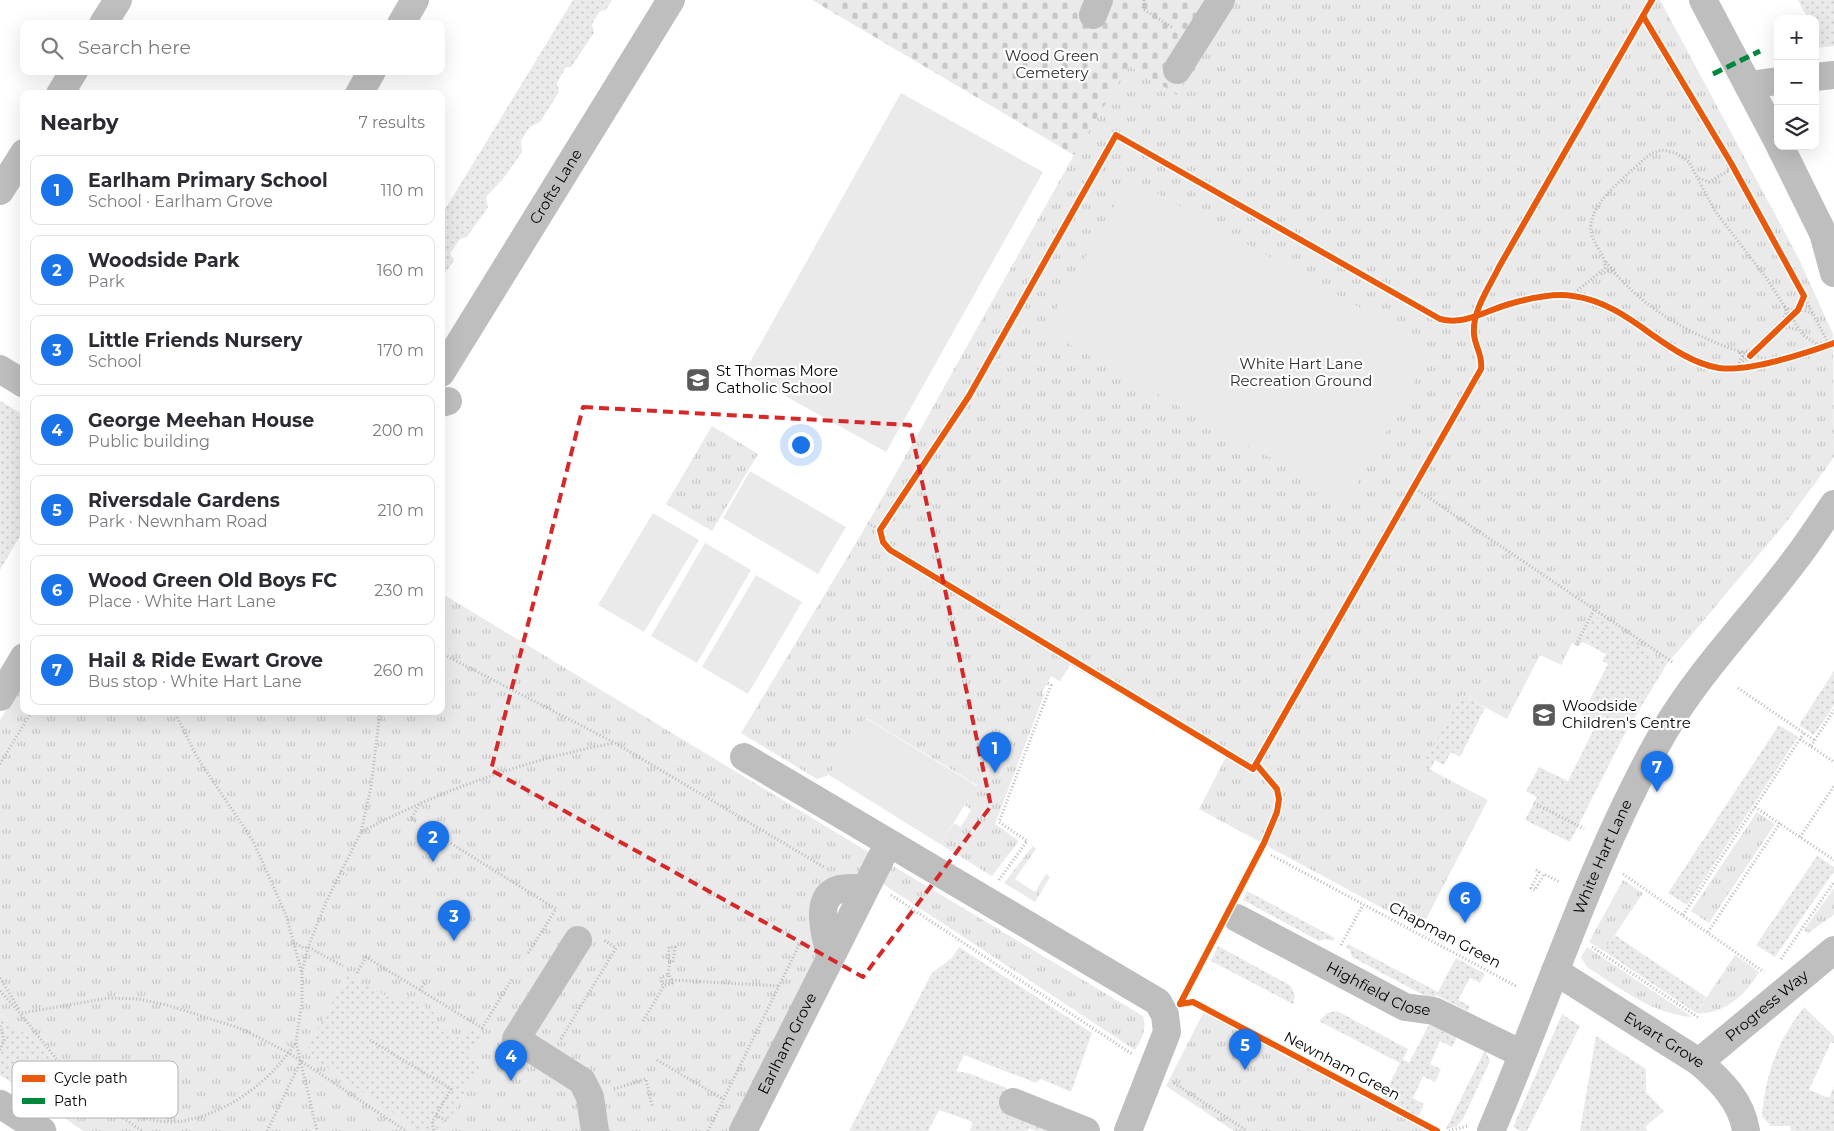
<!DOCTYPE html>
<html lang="en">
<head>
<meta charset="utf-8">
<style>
  body { margin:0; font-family:Montserrat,sans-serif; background:#f7f7f7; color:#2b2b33 }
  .controls { position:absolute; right:15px; top:15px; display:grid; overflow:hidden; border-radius:10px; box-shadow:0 5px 20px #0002 }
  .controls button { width:45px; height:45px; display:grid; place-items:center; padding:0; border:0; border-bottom:1px solid #e1e1e2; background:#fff; color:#2b2b33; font:25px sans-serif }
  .you { position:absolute; left:800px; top:444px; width:18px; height:18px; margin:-12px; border:4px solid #fff; border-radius:50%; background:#1a73e8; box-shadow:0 0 0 8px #1a73e833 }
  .badge { display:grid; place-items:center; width:32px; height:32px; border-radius:50%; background:#1a73e8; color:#fff; font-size:16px; font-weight:700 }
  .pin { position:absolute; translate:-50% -41px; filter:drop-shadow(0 1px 2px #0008) }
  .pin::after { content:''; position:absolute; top:26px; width:18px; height:15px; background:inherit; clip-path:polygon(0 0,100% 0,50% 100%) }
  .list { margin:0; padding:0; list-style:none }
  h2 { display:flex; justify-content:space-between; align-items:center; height:65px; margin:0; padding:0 20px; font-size:21px }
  h2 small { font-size:16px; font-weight:400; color:#7c7c81 }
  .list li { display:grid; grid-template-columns:32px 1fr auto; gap:15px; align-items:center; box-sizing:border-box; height:70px; margin:0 10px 10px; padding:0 10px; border:1px solid #e1e1e2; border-radius:10px }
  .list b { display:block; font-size:19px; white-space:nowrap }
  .list p { margin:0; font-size:16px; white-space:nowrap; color:#7c7c81 }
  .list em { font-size:16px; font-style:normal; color:#7c7c81 }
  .icon { flex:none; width:28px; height:28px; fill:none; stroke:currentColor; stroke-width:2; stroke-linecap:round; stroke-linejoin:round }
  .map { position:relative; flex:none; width:1834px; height:1131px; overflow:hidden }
  .search { position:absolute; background:#fff; box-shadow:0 5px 20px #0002; left:20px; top:20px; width:425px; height:55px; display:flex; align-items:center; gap:12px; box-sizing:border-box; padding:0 18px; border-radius:10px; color:#7c7c81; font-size:19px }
  .panel { position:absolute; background:#fff; box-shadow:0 5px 20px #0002; left:20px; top:90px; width:425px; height:625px; border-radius:10px }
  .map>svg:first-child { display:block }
  .grass { fill:url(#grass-tufts) }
  .cemetery { fill:url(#cemetery-stones) }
  .garden { fill:url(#garden-dots) }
  .pitch { fill:#eaeaea }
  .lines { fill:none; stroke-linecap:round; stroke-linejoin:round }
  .major-casing { stroke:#dbdbdb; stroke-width:29 }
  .path { stroke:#b8b8b8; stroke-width:3; stroke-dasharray:1 2.5; stroke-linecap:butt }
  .minor { stroke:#bebebe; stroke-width:28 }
  .major { stroke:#bdbdbd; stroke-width:28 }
  .quiet { stroke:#00873e; stroke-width:5; stroke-dasharray:10 5; stroke-linecap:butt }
  .cycleway-casing { stroke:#fff; stroke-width:9 }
  .cycleway { stroke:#e8590c; stroke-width:6 }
  .marked { fill:none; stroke:#d62828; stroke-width:4; stroke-dasharray:10 6; stroke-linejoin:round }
  .labels { text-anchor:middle; stroke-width:4.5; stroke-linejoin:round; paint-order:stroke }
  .park-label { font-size:15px; fill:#2f2f2f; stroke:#fff }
  .street-label { font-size:15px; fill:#000; stroke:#fff }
  .poi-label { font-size:15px; fill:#000; stroke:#fff; text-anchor:start }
  .key { fill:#fff; stroke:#b2b2b2; stroke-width:1 }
  .key-label { font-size:14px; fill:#000 }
</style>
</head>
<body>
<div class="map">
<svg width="1834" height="1131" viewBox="0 0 1834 1131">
  <defs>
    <pattern id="grass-tufts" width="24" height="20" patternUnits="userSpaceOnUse" patternTransform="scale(1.25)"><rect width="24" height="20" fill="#eaeaea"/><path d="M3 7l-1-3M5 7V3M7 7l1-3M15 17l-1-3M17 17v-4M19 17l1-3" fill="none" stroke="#c7c7c7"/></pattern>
    <pattern id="cemetery-stones" width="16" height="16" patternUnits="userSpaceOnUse" patternTransform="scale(1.25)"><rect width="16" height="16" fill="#eaeaea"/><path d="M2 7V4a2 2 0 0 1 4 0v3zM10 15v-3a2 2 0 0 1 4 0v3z" fill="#c7c7c7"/></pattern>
    <pattern id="garden-dots" width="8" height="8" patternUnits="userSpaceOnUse" patternTransform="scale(1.25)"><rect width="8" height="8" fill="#eaeaea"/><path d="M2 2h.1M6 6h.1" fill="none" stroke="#c7c7c7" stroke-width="1.8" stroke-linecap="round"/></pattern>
  </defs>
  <rect width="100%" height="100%" fill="#fff"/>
  <g class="grass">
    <polygon points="1237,0 1660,0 1799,259 1833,334 1834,456 1832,460 1788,520 1667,664 1596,617 1579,646 1572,643 1561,665 1540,655 1507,719 1462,695 1423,766 1488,800 1421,929 1199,809 1226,757 1070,665 1060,681 1051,676 1042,693 1044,695 995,824 1019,841 992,876 940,844 954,823 961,827 971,810 965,805 977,785 866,718 829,775 817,779 741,733 868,523 1074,155 1129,65 1177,95"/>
    <polygon points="712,426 758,454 712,531 666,504"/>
    <polygon points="441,593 870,853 854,882 846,881 821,950 732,1131 83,1131 66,1119 82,1096 46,1050 0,1015 0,720 24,681 24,711 441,711"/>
    <polygon points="1757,812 1775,824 1709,923 1691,911"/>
    <polygon points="1033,846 1036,849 1015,879 1035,892 1046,874 1050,877 1035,902 1004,883"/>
    <path d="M890,864L1143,1016C1147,1029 1142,1039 1135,1050L880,882Z"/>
    <polygon points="1623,880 1643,893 1604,951 1589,942"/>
    <polygon points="1834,888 1834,915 1808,933 1804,930"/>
    <path d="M1587,947L1692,1017C1652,1014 1620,988 1587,967L1581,957Z"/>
    <path d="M1735,955L1759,972C1747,994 1722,1016 1696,1013Z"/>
    <polygon points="1204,1011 1429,1131 1234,1131 1166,1086"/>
  </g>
  <polygon class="cemetery" points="812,0 1237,0 1177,95 1129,65 1074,155"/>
  <g class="garden">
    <polygon points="573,0 612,0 606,10 600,11 592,24 594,33 571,67 566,67 557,83 559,92 540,122 530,127 521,140 522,152 503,179 486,197 488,207 467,237 459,240 450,254 454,260 441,279 441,216"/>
    <polygon points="1798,0 1834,0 1834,46 1815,48 1815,19 1808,19"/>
    <polygon points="0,401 24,415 24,529 0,570"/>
    <polygon points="1595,616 1667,664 1624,735 1570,842 1525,820 1537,797 1526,791 1539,767 1568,781 1596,725 1581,717 1608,664 1602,661 1606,654 1581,641"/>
    <polygon points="1834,671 1834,705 1814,735 1799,725"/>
    <polygon points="1462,695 1485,708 1460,757 1451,752 1444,765 1435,760 1430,770 1422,766"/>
    <polygon points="1779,725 1798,737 1687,905 1668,893"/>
    <polygon points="1817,856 1834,867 1834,871 1775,957 1756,945"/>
    <polygon points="1247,891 1335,938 1333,941 1326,939 1319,941 1243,900"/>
    <polygon points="1615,935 1706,997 1696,1013 1604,951"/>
    <polygon points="1348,944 1438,992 1456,958 1485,974 1480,983 1470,978 1458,1000 1470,1006 1467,1011 1436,995 1433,1000 1352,957 1350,950 1346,947"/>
    <polygon points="1218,946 1291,986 1295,996 1293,1004 1211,961"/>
    <polygon points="959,947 1092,1033 1071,1092 1041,1079 1036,1083 964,1055 956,1071 968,1073 1007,1088 1002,1102 1049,1131 1035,1131 1029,1128 1027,1131 970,1131 973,1122 939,1110 928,1131 849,1131 932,973 952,958"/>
    <polygon points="349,974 395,1001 410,997 435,1013 439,1026 460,1039 471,1030 483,1034 468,1057 482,1065 476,1075 473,1073 464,1084 463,1090 466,1092 446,1124 441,1121 437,1131 420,1131 309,1055 308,1045"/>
    <path d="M1804,1007L1834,1036V1043L1831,1042L1809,1090L1829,1098L1834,1087V1131H1791L1790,1126H1771L1762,1116C1766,1072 1777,1042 1804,1007Z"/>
    <polygon points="1337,1011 1408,1049 1403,1059 1409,1063 1430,1023 1457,1037 1452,1047 1440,1041 1430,1064 1441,1069 1435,1082 1423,1076 1413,1098 1424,1104 1418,1118 1382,1099 1400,1063 1319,1021 1327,1013"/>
    <polygon points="1562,1014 1580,1026 1527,1131 1520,1131 1513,1127"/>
    <polygon points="0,1015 46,1050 82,1096 66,1119 0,1075"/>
    <polygon points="1596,1036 1646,1069 1646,1092 1664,1111 1645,1127 1648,1131 1580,1131"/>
    <polygon points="1485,1050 1490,1061 1463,1119 1456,1127 1446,1129"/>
  </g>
  <g class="pitch">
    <polygon points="901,93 1043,172 886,452 744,373"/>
    <polygon points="1130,178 1433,349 1347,501 1044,330"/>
    <polygon points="750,471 846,527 818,574 723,518"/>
    <polygon points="653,513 699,540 644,632 598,605"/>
    <polygon points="705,543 751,570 697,663 651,636"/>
    <polygon points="756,575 802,602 748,694 702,667"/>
    <polygon points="865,718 977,786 940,844 829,775"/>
  </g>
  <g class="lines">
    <defs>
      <polyline id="major" points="0,1104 42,1131"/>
    </defs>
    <use href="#major" class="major-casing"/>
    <g class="path">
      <polyline points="1144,0 1143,9 1173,28"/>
      <path d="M1643,16L1731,163L1804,296C1799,318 1754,356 1734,367"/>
      <polyline points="1699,178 1709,182 1728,171 1731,163"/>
      <path d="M1606,262C1645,314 1709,346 1771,360"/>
      <polyline points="1601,274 1609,271 1614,274"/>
      <path d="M1572,295L1605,268C1606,257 1596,247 1592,236C1583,207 1624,179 1643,160L1652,153L1662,150L1676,153L1689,162L1715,211L1767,279L1803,335L1821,347"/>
      <polyline points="1804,296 1829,345"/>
      <path d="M1780,327L1786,313L1785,307C1795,313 1804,307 1814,315"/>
      <polyline points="1779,330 1788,327 1798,330"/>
      <polyline points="1739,363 1742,356 1740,353 1758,348"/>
      <polyline points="1413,487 1674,663"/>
      <polyline points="868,523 880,530"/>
      <polyline points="1576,645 1594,610"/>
      <polyline points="441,653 615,743 824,867"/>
      <polyline points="1738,688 1814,740"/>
      <polyline points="174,711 197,757 253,841 286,915 302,973 302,1002 296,1042 317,1131"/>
      <polyline points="1800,739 1834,762"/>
      <polyline points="1811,746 1834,710"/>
      <polyline points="0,764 32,711"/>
      <path d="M1256,764L1253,769L890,550L883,542L880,530L969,396L1116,135L1440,319C1466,326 1488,309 1513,303C1530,298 1556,293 1573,296C1603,300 1628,317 1651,334C1671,348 1694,364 1719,368C1748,372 1806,353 1834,343"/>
      <polyline points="1534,803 1584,829"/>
      <polyline points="1755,807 1834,860"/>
      <polyline points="416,821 411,819 421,802"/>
      <path d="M361,832C442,790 525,760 614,743"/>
      <polyline points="436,834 556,909 527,955"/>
      <polyline points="1800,837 1834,786"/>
      <polyline points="1271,855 1516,986"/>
      <polyline points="1536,870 1539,872 1531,888 1535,890 1544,874 1560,882"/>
      <polyline points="340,872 347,875"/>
      <polyline points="1623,874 1764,972"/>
      <polyline points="999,880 1027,841 999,822 1051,685 1047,683"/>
      <path d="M1238,892C1250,870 1288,812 1276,788C1272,779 1263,772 1256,764L1481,369C1483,355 1475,347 1474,334C1472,311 1489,288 1499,267L1652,0"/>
      <polyline points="891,895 1132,1054"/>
      <polyline points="1683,915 1804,733"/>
      <polyline points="1708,932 1780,823"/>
      <polyline points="293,942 304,948 308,947 343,966"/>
      <polyline points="1341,945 1363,905"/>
      <polyline points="1592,947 1699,1018"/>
      <polyline points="1781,959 1834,882"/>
      <polyline points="302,972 308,947 326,902 361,832 371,787 380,711"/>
      <polyline points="357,973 366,957 482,1028 512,979"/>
      <polyline points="668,974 670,961 668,961 669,947 675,947 673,962 670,961"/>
      <polyline points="0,978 19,1009"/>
      <polyline points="672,980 780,986"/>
      <polyline points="420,990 425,983"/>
      <path d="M0,991C30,1022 54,1060 84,1090C95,1102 112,1108 127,1113C145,1119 165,1124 183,1121C229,1113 272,1080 296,1042"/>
      <polyline points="1184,997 1217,933"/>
      <polyline points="1186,1003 1193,1002 1437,1131"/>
      <polyline points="22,1013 108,998 139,999 167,1005 242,1029 289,1053 406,1131"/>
      <polyline points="643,1021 664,986 672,983 669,975 661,977 661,983 664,986"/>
      <polyline points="0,1026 4,1040 0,1050"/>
      <polyline points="561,1039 616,948 604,940"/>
      <polyline points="370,1040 451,1089 432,1122 434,1131"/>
      <polyline points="657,1060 723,1099"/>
      <polyline points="1174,1083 1247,1131"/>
      <polyline points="614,1089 646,1079 652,1106"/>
      <polyline points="109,1108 142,1131"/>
      <polyline points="436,1115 448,1122"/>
      <polyline points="267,1131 301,1061"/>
      <polyline points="708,1131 800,943"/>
      <polyline points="1449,1131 1467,1126"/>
    </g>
    <g class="minor">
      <polyline points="1703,0 1778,142"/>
      <polyline points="1093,15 1099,0"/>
      <polyline points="103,24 118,0"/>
      <polyline points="401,24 415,0"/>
      <polyline points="1177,70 1221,0"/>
      <polyline points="1815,77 1834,75"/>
      <polyline points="1749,85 1778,81"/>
      <polyline points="60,94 74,71"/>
      <polyline points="359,94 372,71"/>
      <polyline points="1780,146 1823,233 1834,273"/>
      <polyline points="0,191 24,153"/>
      <polyline points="0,369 24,384"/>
      <path id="s1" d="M441,373L671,0"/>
      <polyline points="441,403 448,401"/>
      <polyline points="0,697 24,657"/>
      <polyline points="744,757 1158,1002 1165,1015 1167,1032 1128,1131"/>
      <path id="s2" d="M1237,918L1405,1007L1434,1011L1522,1054"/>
      <polyline points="578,940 516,1039 582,1081 590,1097 595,1131"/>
      <path d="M830,956C822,920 810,881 864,889"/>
      <path id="s3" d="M1555,971L1699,1062C1721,1081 1742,1102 1746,1131"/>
      <path id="s4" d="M1699,1062L1834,950"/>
      <polyline points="1013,1102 1086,1131"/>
      <path id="s5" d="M743,1131L888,844"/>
      <path id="s6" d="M1491,1131C1548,999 1591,860 1662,735C1699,671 1751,619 1795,560C1809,542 1821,523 1834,504"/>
    </g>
    <use href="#major" class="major"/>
    <polyline class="quiet" points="1713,74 1760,51"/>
    <defs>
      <g id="cycleway">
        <polyline points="1643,16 1731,163 1804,296 1798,310 1750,356"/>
        <path d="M1256,764L1253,769L890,550L883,542L880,530L969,396L1116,135L1440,319C1466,326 1488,309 1513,303C1530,298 1556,293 1573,296C1603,300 1628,317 1651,334C1671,348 1694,364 1719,368C1748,372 1806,353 1834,343"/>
        <path d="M1180,1004L1264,843L1277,812L1279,799L1277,789L1256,764L1481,369C1483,355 1475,347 1474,334C1472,311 1489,288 1499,267L1652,0"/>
        <polyline points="1180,1004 1193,1002 1437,1131"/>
      </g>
    </defs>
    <use href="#cycleway" class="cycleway-casing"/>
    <use href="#cycleway" class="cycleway"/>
  </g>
  <path class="marked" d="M583,407L910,425L991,806L863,977L491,770Z"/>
  <defs>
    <symbol id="school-square" viewBox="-11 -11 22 22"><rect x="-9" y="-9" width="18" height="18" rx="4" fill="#595959" stroke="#fff"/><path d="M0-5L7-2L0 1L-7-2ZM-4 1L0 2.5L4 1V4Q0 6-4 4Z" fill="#fff"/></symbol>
  </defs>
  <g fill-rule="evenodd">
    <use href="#school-square" x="684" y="366" width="28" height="28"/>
    <use href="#school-square" x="1530" y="701" width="28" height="28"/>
  </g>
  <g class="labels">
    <g class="park-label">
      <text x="1052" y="61">Wood Green<tspan x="1052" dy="17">Cemetery</tspan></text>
      <text x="1301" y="369">White Hart Lane<tspan x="1301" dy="17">Recreation Ground</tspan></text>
    </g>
    <g class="street-label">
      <text dy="5" stroke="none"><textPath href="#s1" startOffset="219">Crofts Lane</textPath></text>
      <text dy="5" stroke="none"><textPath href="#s6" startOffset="296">White Hart Lane</textPath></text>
      <text transform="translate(1445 935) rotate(28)" y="5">Chapman Green</text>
      <text dy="5" stroke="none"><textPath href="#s2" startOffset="159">Highfield Close</textPath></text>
      <text dy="5" stroke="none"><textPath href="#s4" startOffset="88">Progress Way</textPath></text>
      <text dy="5" stroke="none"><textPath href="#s3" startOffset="129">Ewart Grove</textPath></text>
      <text dy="5" stroke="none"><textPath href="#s5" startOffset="98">Earlham Grove</textPath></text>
      <text transform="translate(1342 1066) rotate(28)" y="5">Newnham Green</text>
    </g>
    <g class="poi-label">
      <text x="716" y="376">St Thomas More<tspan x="716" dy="17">Catholic School</tspan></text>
      <text x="1562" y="711">Woodside<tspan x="1562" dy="17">Children's Centre</tspan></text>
    </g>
  </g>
  <rect x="12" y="1061" width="166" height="57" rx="8" class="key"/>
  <rect x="22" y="1075" width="23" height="7" fill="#e8590c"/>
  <rect x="22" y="1098" width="23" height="6" fill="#00873e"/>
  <g class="key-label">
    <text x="54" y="1083">Cycle path</text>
    <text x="54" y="1106">Path</text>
  </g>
</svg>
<div class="controls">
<button>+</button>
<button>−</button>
<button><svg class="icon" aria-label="layers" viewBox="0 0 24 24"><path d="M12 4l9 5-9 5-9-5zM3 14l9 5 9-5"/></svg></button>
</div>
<div class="you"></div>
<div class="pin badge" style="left:995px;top:773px">1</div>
<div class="pin badge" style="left:433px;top:862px">2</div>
<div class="pin badge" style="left:454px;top:941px">3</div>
<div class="pin badge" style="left:511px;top:1081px">4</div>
<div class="pin badge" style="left:1245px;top:1070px">5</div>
<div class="pin badge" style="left:1465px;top:923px">6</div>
<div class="pin badge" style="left:1657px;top:792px">7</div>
<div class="search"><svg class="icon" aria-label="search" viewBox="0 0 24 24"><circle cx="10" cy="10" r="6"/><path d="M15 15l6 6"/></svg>Search here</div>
<section class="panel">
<h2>Nearby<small>7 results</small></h2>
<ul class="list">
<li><span class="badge">1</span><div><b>Earlham Primary School</b><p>School · Earlham Grove</p></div><em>110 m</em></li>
<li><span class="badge">2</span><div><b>Woodside Park</b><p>Park</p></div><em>160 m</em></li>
<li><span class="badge">3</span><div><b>Little Friends Nursery</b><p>School</p></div><em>170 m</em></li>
<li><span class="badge">4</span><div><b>George Meehan House</b><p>Public building</p></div><em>200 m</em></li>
<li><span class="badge">5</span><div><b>Riversdale Gardens</b><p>Park · Newnham Road</p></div><em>210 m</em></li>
<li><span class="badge">6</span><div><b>Wood Green Old Boys FC</b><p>Place · White Hart Lane</p></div><em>230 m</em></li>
<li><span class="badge">7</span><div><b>Hail &amp; Ride Ewart Grove</b><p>Bus stop · White Hart Lane</p></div><em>260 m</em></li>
</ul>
</section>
</div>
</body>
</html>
